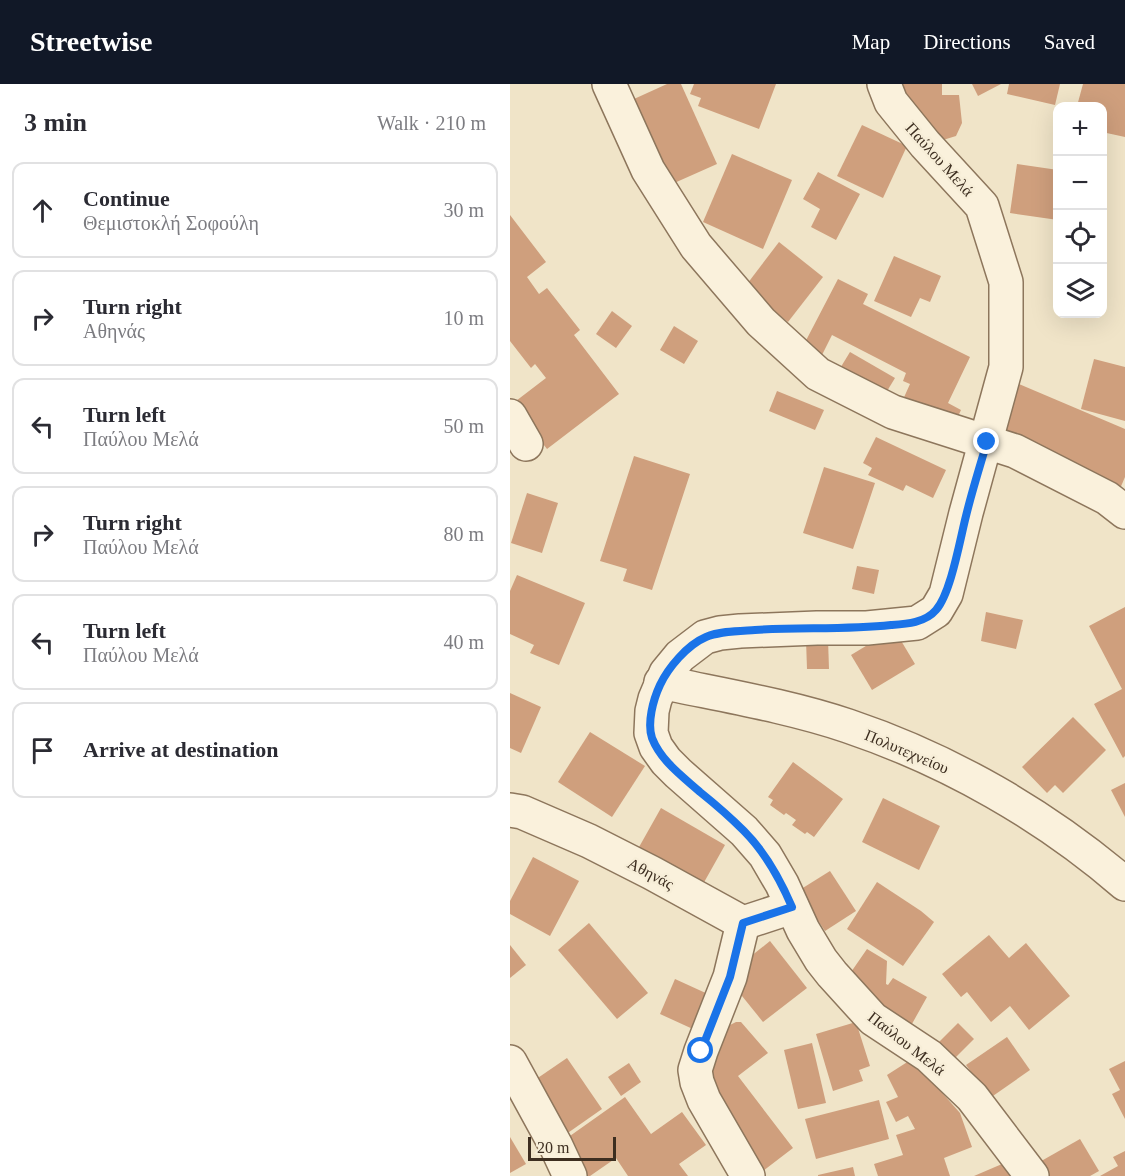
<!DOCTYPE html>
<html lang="en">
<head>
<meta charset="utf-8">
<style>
  body { margin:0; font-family:"Times New Roman",serif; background:#f2f2f3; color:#2b2b33 }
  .controls { position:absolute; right:18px; top:18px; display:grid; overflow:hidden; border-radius:12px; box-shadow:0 6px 24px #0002 }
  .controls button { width:54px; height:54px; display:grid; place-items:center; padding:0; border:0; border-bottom:2px solid #e1e1e2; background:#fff; color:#2b2b33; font:30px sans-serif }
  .scale { position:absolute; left:18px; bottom:15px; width:88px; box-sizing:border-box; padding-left:6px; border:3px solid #3d2e20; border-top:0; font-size:16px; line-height:21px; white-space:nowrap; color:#3d2e20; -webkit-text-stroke:4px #f7eed8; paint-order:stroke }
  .stop { position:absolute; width:18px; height:18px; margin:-14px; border:4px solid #1a73e8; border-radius:50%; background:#fff }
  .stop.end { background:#1a73e8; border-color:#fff; box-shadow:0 2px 6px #0008 }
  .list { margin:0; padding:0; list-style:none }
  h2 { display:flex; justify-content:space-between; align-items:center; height:78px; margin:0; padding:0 24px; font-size:26px }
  h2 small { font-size:20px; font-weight:400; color:#7c7c81 }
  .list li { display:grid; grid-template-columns:39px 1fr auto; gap:18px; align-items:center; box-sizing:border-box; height:96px; margin:0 12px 12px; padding:0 12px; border:2px solid #e1e1e2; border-radius:12px }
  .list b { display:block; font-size:22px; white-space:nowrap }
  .list p { margin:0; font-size:20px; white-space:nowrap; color:#7c7c81 }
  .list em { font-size:20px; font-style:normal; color:#7c7c81 }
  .icon { flex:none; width:33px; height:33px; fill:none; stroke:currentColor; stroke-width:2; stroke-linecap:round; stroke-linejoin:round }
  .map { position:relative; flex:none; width:615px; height:1092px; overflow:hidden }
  header { display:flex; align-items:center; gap:36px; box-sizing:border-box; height:84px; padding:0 30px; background:#111827; color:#fff }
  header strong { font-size:28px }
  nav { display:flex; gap:33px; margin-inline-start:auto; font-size:21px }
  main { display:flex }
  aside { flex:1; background:#fff }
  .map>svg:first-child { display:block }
  .building { fill:#cf9f7d }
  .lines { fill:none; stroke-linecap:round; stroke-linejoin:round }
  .street-casing { stroke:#8d765c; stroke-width:36 }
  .street { stroke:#faf1dc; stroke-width:33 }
  .route { stroke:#1a73e8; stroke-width:8 }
  .labels { text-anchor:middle; stroke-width:5; stroke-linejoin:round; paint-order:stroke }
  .street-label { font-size:16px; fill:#3d2e20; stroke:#f7eed8 }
</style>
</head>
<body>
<header>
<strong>Streetwise</strong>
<nav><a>Map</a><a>Directions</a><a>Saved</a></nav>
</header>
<main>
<aside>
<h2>3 min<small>Walk · 210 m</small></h2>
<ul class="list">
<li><svg class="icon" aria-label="ahead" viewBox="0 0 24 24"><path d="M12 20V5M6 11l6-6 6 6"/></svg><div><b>Continue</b><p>Θεμιστοκλή Σοφούλη</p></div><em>30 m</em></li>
<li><svg class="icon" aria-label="right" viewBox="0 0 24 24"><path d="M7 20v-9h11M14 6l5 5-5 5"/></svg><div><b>Turn right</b><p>Αθηνάς</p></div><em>10 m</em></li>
<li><svg class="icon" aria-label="left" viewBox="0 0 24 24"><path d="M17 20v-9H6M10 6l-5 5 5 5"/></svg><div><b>Turn left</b><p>Παύλου Μελά</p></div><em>50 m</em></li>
<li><svg class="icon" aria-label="right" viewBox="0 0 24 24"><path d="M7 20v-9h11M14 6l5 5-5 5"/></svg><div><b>Turn right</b><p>Παύλου Μελά</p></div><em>80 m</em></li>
<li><svg class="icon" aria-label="left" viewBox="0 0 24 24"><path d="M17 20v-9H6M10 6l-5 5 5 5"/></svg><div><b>Turn left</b><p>Παύλου Μελά</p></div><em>40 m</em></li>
<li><svg class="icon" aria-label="arrive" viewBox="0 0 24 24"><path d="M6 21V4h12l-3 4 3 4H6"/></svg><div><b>Arrive at destination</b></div></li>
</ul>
</aside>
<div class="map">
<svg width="615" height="1092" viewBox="0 0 615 1092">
  <rect width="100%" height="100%" fill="#f0e4c8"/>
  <g class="building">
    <polygon points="157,0 171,0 207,80 162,100 124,15"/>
    <polygon points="184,0 266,0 249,45 188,22 191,14 180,10"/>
    <polygon points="393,0 432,0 432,11 449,11 452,39 446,52 433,56 395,18"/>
    <polygon points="462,0 491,0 468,12"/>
    <polygon points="499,0 550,0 545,21 497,10"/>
    <polygon points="573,0 615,0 615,53 592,48 592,22 567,22"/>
    <polygon points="352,41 397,62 373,114 327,92"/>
    <polygon points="222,70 282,96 253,165 193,138"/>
    <polygon points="507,80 548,86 548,136 500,129"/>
    <polygon points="308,88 350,110 326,156 301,143 310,125 293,115"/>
    <polygon points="0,131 36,178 17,193 29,210 37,204 70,246 64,251 109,310 37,365 2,320 36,294 25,280 21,284 0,257"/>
    <polygon points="269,158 313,193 278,238 234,204"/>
    <polygon points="384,172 431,192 420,218 410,214 401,233 364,217"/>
    <polygon points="328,195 358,210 353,220 460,273 438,319 451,326 442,345 391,320 400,300 393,297 396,289 322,251 309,277 290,268"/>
    <polygon points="102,227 122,242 106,264 86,250"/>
    <polygon points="164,242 188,257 174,280 150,266"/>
    <polygon points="340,268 385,294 371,317 329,286"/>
    <polygon points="584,275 615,283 615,337 571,325"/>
    <polygon points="502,297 615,345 615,393 609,407 481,349"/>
    <polygon points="267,307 314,326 305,346 259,327"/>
    <polygon points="366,353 436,386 423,414 396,401 393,407 358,391 362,384 353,379"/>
    <polygon points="124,372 180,390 142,506 113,497 117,485 90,477"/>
    <polygon points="314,383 365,399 343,465 293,449"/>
    <polygon points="17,409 48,419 32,469 1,459"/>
    <polygon points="347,482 369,486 364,510 342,505"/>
    <polygon points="7,491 75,519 49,581 20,569 24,561 0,550 0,507"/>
    <polygon points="615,523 615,672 613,674 584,620 612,605 579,542"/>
    <polygon points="476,528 513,536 506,565 471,557"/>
    <polygon points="384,545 405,580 362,606 341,571"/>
    <polygon points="318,555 319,585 297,585 296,556"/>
    <polygon points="0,609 31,623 11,669 0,664"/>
    <polygon points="563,633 596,666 553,709 545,701 537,709 512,683"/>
    <polygon points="80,648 135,682 102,733 48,698"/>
    <polygon points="283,678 333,715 304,753 297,748 295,750 282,741 286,736 276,729 274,731 260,721 263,716 258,713"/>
    <polygon points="615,699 615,733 601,706"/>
    <polygon points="373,714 430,742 409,786 352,758"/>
    <polygon points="151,724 215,761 188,809 124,772"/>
    <polygon points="23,773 69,797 40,852 0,830 0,817"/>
    <polygon points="320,787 346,827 315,847 288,807"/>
    <polygon points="367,798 411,827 424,838 393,882 337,845"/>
    <polygon points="79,839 138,909 107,935 48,866"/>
    <polygon points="479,851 499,874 516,859 560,912 519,946 500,922 481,938 457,908 451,913 432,890"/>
    <polygon points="260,857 297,904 253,938 228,907 225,885"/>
    <polygon points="0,861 16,881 0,894"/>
    <polygon points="357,865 377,877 376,900 378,901 383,894 417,913 398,947 339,891"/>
    <polygon points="165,895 200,911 185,946 150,930"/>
    <polygon points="226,938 231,938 258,969 228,992 283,1064 249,1090 191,992 218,942"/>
    <polygon points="346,938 360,982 349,986 353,997 323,1007 306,950"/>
    <polygon points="448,939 464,955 443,976 427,960"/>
    <polygon points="497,953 520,986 480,1014 456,981"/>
    <polygon points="302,959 316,1019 288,1025 274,966"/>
    <polygon points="57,974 92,1025 52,1053 16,1002"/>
    <polygon points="402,975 450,1029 462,1063 434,1074 440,1092 368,1092 364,1080 393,1071 386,1051 405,1045 398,1032 386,1038 376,1018 388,1013 377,991"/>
    <polygon points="615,977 615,1035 602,1010 610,1006 599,985"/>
    <polygon points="119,979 131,998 111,1012 98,993"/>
    <polygon points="115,1013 141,1050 172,1028 196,1061 169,1080 178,1092 118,1092 106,1074 80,1092 73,1092 50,1059"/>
    <polygon points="369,1016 379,1055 306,1075 295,1035"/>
    <polygon points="0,1053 16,1080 0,1089"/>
    <polygon points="570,1055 589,1087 580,1092 533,1092 526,1080"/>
    <polygon points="615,1067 615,1092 590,1092 608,1082 603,1073"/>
    <polygon points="499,1077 505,1092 464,1092"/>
    <polygon points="343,1083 345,1092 308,1092 308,1091"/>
  </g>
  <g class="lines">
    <defs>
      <g id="street">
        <polyline points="99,0 138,86 186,162 251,238 308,290 383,328 505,367 597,414 615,428"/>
        <polyline points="374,0 381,18 415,60 472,122 496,198 496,283 456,429 436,510 426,527 407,539 357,544 307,544 230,547 210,549 195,553 170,572 156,589 145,615 142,627 141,649 146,663 156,677 168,689 234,747 255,771 272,800 293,846 311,876 322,890 363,935 419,972 462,1013 522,1092"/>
        <polyline points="0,332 16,360"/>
        <path d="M151,598C212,611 279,622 338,642C439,676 535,731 615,800"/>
        <polyline points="0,726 12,728 79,757 142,789 233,839 282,823"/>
        <polyline points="233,839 220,893 191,967 185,986 187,998 194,1016 238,1092"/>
        <polyline points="0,978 46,1062 60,1092"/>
      </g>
    </defs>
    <use href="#street" class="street-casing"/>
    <use href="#street" class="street"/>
  </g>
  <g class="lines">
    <path class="route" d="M191,967L220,893L233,839L282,823C270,795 256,769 234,747C220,733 205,720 190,708C172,692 151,677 142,654C137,639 143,616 150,601C158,584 177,561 196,553C210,547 229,547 245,546C290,543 336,546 381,541C396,540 415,539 426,526C441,509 450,455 456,432C462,407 470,382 477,358"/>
  </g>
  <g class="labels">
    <g class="street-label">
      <text transform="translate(430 75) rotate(48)" y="6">Παύλου Μελά</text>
      <text transform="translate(397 667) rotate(23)" y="6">Πολυτεχνείου</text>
      <text transform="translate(141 789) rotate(28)" y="6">Αθηνάς</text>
      <text transform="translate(397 959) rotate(38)" y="6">Παύλου Μελά</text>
    </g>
  </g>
</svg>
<div class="controls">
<button>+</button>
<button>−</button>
<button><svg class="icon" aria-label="locate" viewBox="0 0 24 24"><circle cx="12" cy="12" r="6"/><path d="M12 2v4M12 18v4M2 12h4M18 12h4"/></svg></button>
<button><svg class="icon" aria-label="layers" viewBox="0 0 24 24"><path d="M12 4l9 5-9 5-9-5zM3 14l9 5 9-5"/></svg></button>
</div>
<div class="scale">20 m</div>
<div class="stop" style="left:191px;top:967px"></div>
<div class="stop end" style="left:477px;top:358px"></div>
</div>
</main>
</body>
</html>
